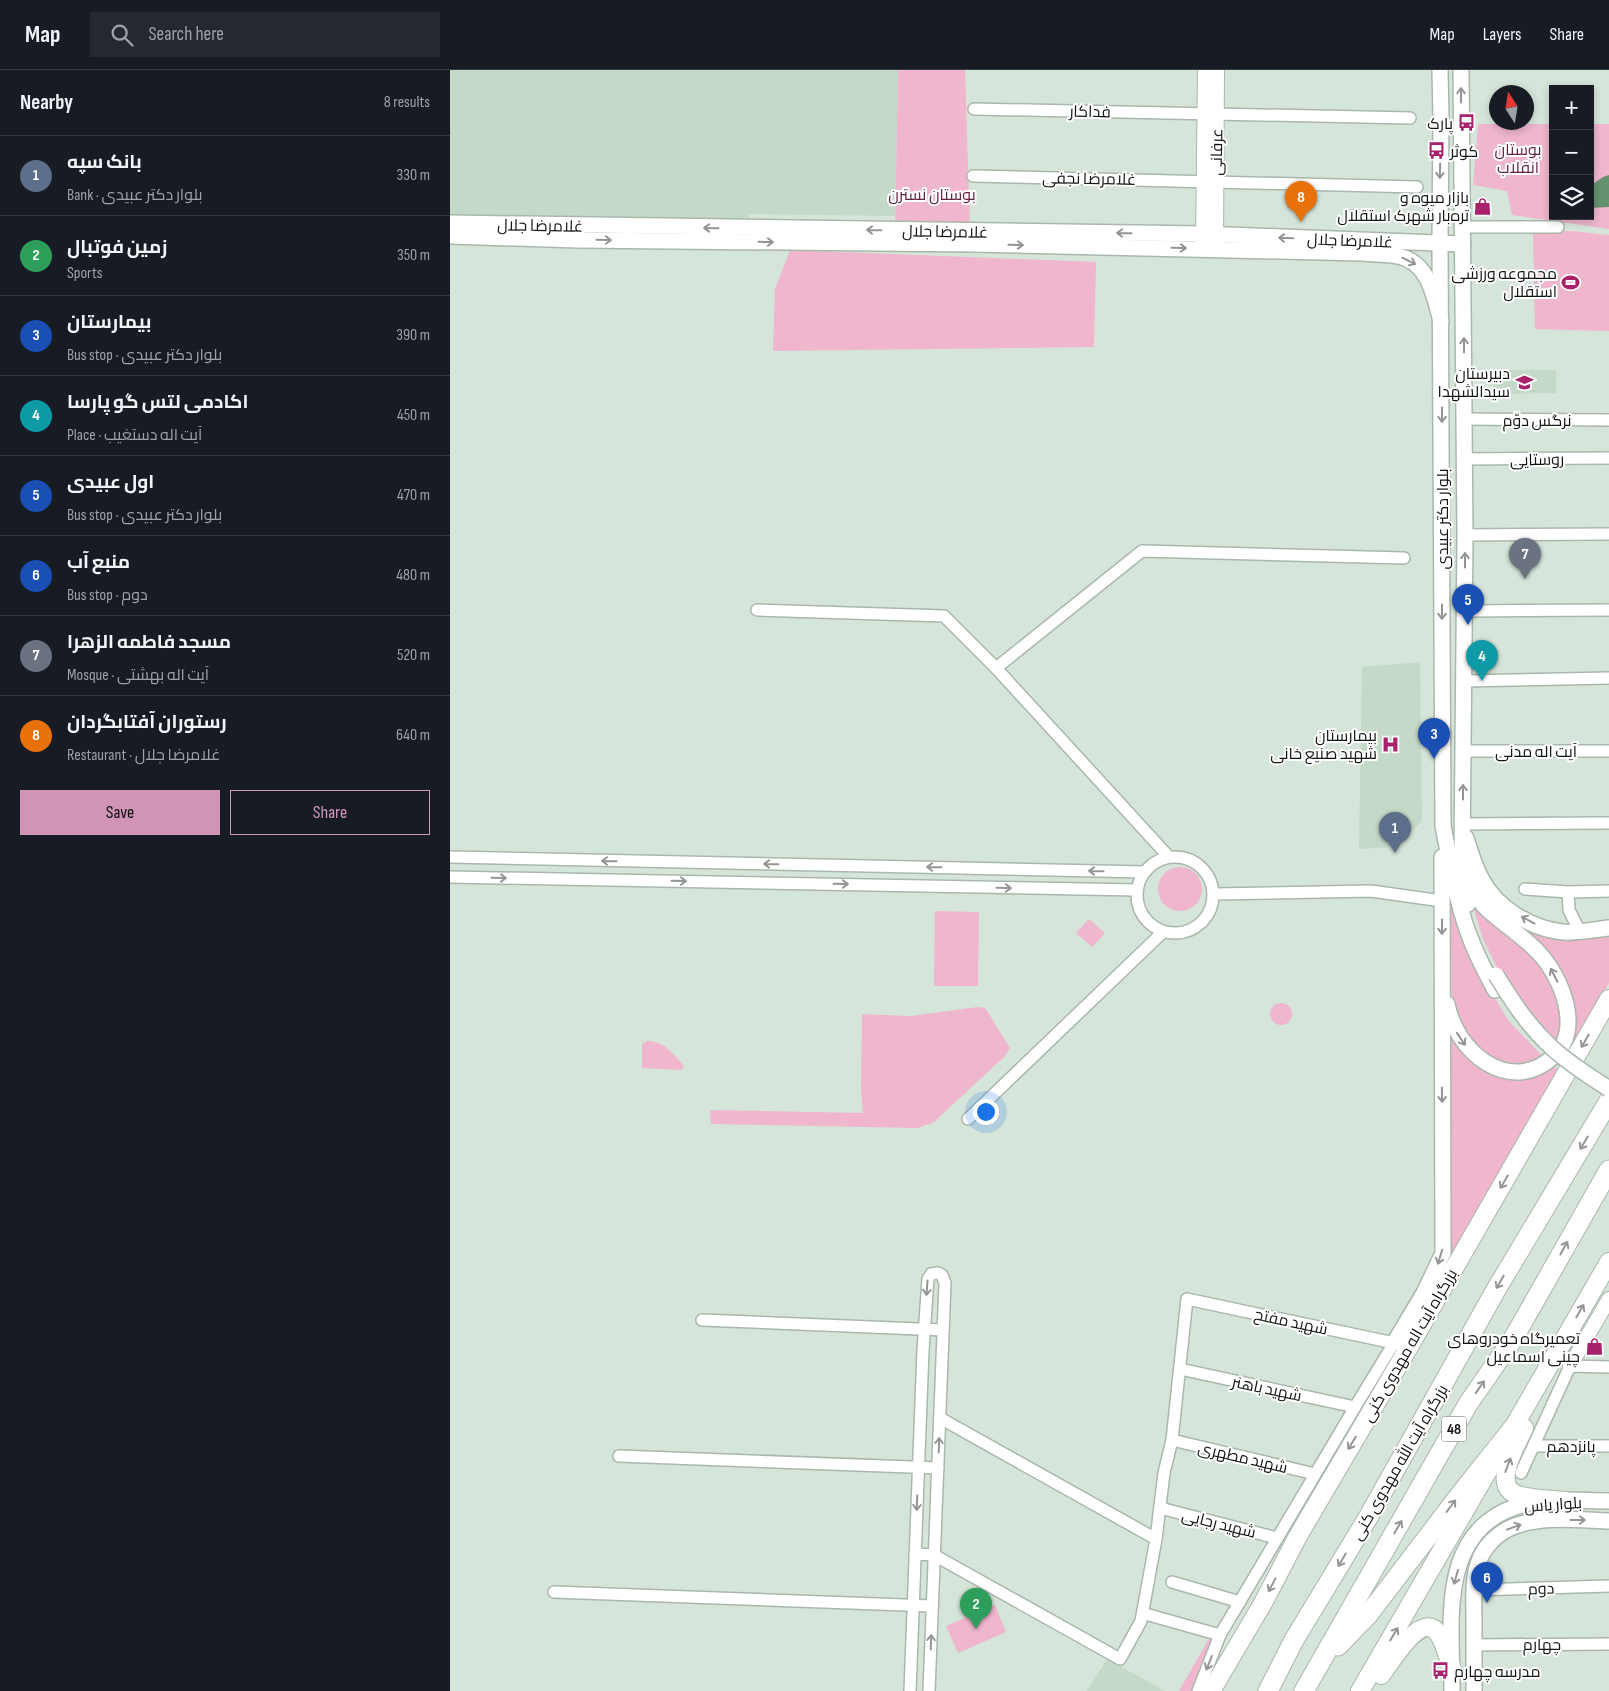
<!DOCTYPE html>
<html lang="en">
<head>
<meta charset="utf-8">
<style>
  body { margin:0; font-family:"Sofia Sans Condensed",Cairo,sans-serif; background:#242831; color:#f1f3f6 }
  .controls { position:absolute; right:15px; top:15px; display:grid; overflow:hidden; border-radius:0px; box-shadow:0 2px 8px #0003 }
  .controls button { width:45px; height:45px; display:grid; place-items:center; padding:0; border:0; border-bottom:1px solid #363941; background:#171b24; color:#f1f3f6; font:25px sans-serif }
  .compass { position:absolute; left:1039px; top:15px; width:45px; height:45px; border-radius:50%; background:#171b24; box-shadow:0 2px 8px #0003; rotate:348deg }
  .you { position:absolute; left:535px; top:1041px; width:18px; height:18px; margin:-12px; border:4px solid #fff; border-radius:50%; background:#1a73e8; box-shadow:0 0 0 8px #1a73e833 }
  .badge { display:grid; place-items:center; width:32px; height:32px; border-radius:50%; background:#d094b7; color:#fff; font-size:16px; font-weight:700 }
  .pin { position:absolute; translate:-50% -41px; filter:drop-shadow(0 1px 2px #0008) }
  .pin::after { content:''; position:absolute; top:26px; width:18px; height:15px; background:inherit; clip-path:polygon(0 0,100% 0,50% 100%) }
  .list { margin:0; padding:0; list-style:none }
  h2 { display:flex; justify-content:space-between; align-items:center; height:65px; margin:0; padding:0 20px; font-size:21px }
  h2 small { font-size:16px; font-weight:400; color:#9ea1a6 }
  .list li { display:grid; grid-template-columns:32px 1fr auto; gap:15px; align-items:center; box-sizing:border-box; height:80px; padding:0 20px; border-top:1px solid #363941 }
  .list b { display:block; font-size:19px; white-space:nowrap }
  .list p { margin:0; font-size:16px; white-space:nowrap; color:#9ea1a6 }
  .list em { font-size:16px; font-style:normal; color:#9ea1a6 }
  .actions { display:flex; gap:10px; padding:15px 20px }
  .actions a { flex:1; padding:11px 0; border:1px solid #d094b7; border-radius:0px; text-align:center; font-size:18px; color:#d094b7 }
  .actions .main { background:#d094b7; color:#111 }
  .icon { flex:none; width:28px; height:28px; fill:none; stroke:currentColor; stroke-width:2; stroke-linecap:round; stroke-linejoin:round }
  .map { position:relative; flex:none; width:1159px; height:1621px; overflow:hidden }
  header { display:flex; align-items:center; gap:30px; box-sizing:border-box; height:70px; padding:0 25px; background:#171b24; border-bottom:1px solid #363941 }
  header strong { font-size:24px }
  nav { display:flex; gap:28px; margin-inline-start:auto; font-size:18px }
  .search { width:350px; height:45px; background:#242831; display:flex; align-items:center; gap:12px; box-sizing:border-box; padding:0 18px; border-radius:0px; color:#9ea1a6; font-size:19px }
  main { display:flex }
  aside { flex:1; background:#171b24 }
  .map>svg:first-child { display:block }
  .built { fill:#c4d9c8 }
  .green { fill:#efb6cd }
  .water { fill:#65926f }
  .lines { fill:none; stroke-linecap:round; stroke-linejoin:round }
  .minor-casing { stroke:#aab8ac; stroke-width:14 }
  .tertiary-casing { stroke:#aab8ac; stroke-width:16 }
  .secondary-casing { stroke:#aab8ac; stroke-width:18 }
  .primary-casing { stroke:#aab8ac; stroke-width:20 }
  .trunk-casing { stroke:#aab8ac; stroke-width:21 }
  .minor { stroke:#fff; stroke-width:11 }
  .tertiary { stroke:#fff; stroke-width:14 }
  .secondary { stroke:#fff; stroke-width:15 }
  .primary { stroke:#fff; stroke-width:18 }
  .trunk { stroke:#fff; stroke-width:19 }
  .secondary-bridge-casing { stroke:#aab8ac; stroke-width:18; stroke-linecap:butt }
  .secondary-bridge { stroke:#fff; stroke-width:15 }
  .oneway { stroke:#949694 }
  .labels { text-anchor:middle; stroke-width:4; stroke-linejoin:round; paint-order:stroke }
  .shield { fill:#fff; stroke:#585c59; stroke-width:1 }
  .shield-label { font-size:15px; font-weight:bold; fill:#111612 }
  .street-label { font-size:16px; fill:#111612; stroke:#fff }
  .poi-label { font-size:16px; fill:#111612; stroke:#fff; text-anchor:end }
  .park-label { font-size:16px; fill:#642243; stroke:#fff }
</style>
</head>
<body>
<header>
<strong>Map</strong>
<div class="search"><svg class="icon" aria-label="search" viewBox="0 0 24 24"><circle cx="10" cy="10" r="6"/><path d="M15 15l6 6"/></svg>Search here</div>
<nav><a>Map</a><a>Layers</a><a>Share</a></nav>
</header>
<main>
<aside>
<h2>Nearby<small>8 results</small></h2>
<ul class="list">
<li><span class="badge" style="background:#5c6f8a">1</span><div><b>بانک سپه</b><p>Bank · بلوار دکتر عبیدی</p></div><em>330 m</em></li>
<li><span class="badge" style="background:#2e9e5b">2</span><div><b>زمین فوتبال</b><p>Sports</p></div><em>350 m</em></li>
<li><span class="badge" style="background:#1a4fb4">3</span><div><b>بیمارستان</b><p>Bus stop · بلوار دکتر عبیدی</p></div><em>390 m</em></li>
<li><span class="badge" style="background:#0f9aa8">4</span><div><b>اکادمی لتس گو پارسا</b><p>Place · آیت اله دستغیب</p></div><em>450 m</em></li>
<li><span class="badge" style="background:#1a4fb4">5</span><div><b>اول عبیدی</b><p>Bus stop · بلوار دکتر عبیدی</p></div><em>470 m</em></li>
<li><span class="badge" style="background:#1a4fb4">6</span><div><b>منبع آب</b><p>Bus stop · دوم</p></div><em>480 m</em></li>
<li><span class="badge" style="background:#6b7280">7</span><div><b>مسجد فاطمه الزهرا</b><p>Mosque · آیت اله بهشتی</p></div><em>520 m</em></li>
<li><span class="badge" style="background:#e8710a">8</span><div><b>رستوران آفتابگردان</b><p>Restaurant · غلامرضا جلال</p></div><em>640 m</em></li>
</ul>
<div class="actions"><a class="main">Save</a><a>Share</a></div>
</aside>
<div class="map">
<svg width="1159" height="1621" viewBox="0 0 1159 1621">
  <rect width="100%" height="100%" fill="#d6e5d9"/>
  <g class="built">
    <polygon points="0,0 448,0 445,146 299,144 299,152 0,146"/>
    <polygon points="1043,300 1106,300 1106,323 1043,324"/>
    <polygon points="970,592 972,751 945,777 909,779 912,597"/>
    <polygon points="657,1589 715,1621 637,1621"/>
  </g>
  <g class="green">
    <polygon points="448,0 515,0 520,161 445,160"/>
    <polygon points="1028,54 1103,54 1103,146 1140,146 1140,54 1159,54 1159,159 1062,145 1057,121 1023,115"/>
    <polygon points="1089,161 1122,161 1159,165 1159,261 1085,259 1083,162"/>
    <polygon points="340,180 646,192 644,277 323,281 325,219"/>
    <circle cx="730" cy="819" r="22"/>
    <polygon points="1000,810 1027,898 1058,950 1094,988 1076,996 1054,994 1024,978 1002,935"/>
    <polygon points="1022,834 1031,838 1092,895 1107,926 1112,953 1106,974 1093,963 1048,900 1033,869"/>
    <polygon points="485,841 529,842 528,916 484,916"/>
    <polygon points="1063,848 1159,864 1159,913 1118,984 1114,981 1121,933 1056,850"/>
    <polygon points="639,849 655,863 642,877 626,863"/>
    <circle cx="831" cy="944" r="11"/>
    <polygon points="528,937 535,938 560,978 555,986 484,1052 468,1058 261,1054 260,1040 413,1043 411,1020 412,944 460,946"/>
    <path d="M1000,962C1010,978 1023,998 1042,1003C1048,1005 1055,1004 1061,1005C1077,1006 1089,1005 1103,996L1110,1001L994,1201L1001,1173Z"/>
    <path d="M197,971C215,971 222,983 234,996L231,1000L192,998V974Z"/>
    <polygon points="545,1535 556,1562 508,1583 496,1556"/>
    <polygon points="760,1567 767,1569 744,1621 729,1621"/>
  </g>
  <polygon class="water" points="1159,105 1159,137 1140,138 1140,116 1153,107"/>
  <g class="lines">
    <defs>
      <g id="minor">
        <polyline points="524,39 960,48"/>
        <polyline points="523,106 967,117"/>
        <polyline points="1013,157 1108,157"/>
        <polyline points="1014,349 1159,350"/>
        <polyline points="1014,389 1159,388"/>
        <polyline points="1015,465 1159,464"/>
        <polyline points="307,540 494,546 546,598 719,787"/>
        <polyline points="1015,541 1159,540"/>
        <polyline points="546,598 692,481 954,488"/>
        <polyline points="1014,611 1159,608"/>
        <polyline points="1013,681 1159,681"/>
        <polyline points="1013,754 1159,753"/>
        <circle cx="725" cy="825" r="38"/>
        <polyline points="0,787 695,802"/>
        <polyline points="0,807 687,820"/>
        <polyline points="1075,819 1118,822 1159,821"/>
        <polyline points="1118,822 1119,840 1130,862"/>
        <polyline points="764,824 921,821 992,831"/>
        <polyline points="518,1049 713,862"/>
        <polyline points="252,1250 493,1260"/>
        <polyline points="730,1299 905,1337"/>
        <polyline points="490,1348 706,1469"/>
        <polyline points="722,1370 865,1404"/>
        <polyline points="1084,1376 1159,1376"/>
        <polyline points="169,1386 488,1398"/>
        <polyline points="1071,1403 1120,1296 1159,1297"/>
        <polyline points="710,1438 827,1468"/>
        <polyline points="465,1484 484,1485 670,1589 691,1551 706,1469 714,1403 722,1370 737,1229 944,1273 905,1337 770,1565 748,1621"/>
        <polyline points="722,1512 790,1532"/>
        <polyline points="1024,1520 1159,1516"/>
        <polyline points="104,1522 482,1536"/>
        <polyline points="699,1545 770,1565"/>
        <polyline points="1024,1575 1159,1574"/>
        <polyline points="460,1621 473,1280 478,1209 481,1204 488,1203 492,1205 495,1213 479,1621"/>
      </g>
      <g id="tertiary">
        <polyline points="753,174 755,0"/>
        <polyline points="766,174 767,0"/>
        <polyline points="1120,1296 1159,1229"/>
      </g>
      <g id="secondary">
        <path d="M990,0L991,48L990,173L993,756C1001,796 1007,837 1023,875C1029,890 1037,905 1045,920"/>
        <polyline points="1011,0 1015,465 1012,785 1018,834"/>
        <polyline points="0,153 753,164 1013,174"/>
        <path d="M0,166L128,170L523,174L912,183C924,184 936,184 948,186C979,192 984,226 991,251"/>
        <path d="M1016,768C1020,781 1024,795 1031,808C1045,837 1081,859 1113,862C1128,863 1143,860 1159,858"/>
        <path d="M997,934C1006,982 1059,1026 1103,987C1134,960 1111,905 1087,881C1072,865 1053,854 1037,839C1028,831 1024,818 1019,806"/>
        <polyline points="944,1273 974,1223 993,1183 992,787"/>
        <path d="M1002,1621C1002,1549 986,1454 1079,1433C1104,1428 1133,1431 1159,1431"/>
        <path d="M1024,1621C1024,1598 1024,1575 1024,1552C1024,1531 1022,1510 1029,1491C1034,1477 1047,1464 1060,1458C1089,1445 1128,1450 1159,1451"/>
      </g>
      <g id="primary">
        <path d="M1074,1358C1067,1374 1040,1417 1068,1425C1083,1430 1100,1429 1115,1431"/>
        <polyline points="1056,1370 1159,1192"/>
        <path d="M931,1605C940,1593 967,1548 984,1559C992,1564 999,1589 1002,1599"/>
        <polyline points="761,1621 813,1533 848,1466 952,1289 1159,929"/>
        <polyline points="910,1621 1043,1392"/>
      </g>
      <g id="trunk">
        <polyline points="888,1576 918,1545 1012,1422 1063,1358"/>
        <polyline points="818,1621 844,1570 919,1446 1047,1218 1159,1031"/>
        <polyline points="854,1621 1018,1334 1063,1269 1159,1100"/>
      </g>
    </defs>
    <use href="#minor" class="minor-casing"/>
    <use href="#tertiary" class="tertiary-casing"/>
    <use href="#secondary" class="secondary-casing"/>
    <use href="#primary" class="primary-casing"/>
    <use href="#trunk" class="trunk-casing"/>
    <use href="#minor" class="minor"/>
    <use href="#tertiary" class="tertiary"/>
    <use href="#secondary" class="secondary"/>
    <use href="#primary" class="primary"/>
    <use href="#trunk" class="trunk"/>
    <defs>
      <path id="secondary-bridge" d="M1046,905C1061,929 1076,953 1097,973C1115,991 1138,1005 1159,1019"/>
    </defs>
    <use href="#secondary-bridge" class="secondary-bridge-casing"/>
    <use href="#secondary-bridge" class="secondary-bridge"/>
  </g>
  <defs><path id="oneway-shaft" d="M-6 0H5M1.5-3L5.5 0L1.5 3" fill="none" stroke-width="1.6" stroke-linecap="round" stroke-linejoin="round" transform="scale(1.25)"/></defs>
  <g class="oneway">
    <use href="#oneway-shaft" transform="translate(1011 25) rotate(-90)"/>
    <use href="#oneway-shaft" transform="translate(990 101) rotate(91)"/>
    <use href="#oneway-shaft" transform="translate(261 158) rotate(-179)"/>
    <use href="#oneway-shaft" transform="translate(424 160) rotate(-179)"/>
    <use href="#oneway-shaft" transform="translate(674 163) rotate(-179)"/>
    <use href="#oneway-shaft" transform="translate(836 168) rotate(-178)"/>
    <use href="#oneway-shaft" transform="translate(154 170) rotate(1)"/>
    <use href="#oneway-shaft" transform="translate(316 172) rotate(1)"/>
    <use href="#oneway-shaft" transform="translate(566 175) rotate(1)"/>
    <use href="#oneway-shaft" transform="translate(729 178) rotate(1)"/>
    <use href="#oneway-shaft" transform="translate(959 191) rotate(27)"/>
    <use href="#oneway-shaft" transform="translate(1014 275) rotate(-90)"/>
    <use href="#oneway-shaft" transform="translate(992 345) rotate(90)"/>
    <use href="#oneway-shaft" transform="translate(1015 490) rotate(-90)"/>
    <use href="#oneway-shaft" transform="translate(992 542) rotate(90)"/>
    <use href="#oneway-shaft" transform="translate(1013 722) rotate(-90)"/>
    <use href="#oneway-shaft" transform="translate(159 791) rotate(-179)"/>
    <use href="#oneway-shaft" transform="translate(321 794) rotate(-179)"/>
    <use href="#oneway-shaft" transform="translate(484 797) rotate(-179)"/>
    <use href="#oneway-shaft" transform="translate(646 801) rotate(-179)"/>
    <use href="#oneway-shaft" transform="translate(49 808) rotate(1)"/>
    <use href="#oneway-shaft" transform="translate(229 811) rotate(1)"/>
    <use href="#oneway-shaft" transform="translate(391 814) rotate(1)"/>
    <use href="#oneway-shaft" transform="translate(554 818) rotate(1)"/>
    <use href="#oneway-shaft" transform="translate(1078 850) rotate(-152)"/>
    <use href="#oneway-shaft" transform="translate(992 857) rotate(90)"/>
    <use href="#oneway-shaft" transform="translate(1104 905) rotate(-117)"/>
    <use href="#oneway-shaft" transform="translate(1011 969) rotate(56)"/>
    <use href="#oneway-shaft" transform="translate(1135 971) rotate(120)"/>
    <use href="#oneway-shaft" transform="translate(992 1025) rotate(89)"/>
    <use href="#oneway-shaft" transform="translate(1134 1073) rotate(121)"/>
    <use href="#oneway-shaft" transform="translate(1054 1112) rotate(120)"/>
    <use href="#oneway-shaft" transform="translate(1114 1178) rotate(-61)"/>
    <use href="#oneway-shaft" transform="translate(990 1187) rotate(107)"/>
    <use href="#oneway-shaft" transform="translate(1050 1212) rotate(120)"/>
    <use href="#oneway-shaft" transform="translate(477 1218) rotate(94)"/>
    <use href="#oneway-shaft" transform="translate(1130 1241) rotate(-60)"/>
    <use href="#oneway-shaft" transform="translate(1030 1317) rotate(-55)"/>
    <use href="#oneway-shaft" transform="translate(902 1373) rotate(121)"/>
    <use href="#oneway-shaft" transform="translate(489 1375) rotate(-88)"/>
    <use href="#oneway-shaft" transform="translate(1058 1395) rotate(-69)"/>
    <use href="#oneway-shaft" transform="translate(467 1433) rotate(92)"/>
    <use href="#oneway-shaft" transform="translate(1001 1436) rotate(-53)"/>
    <use href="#oneway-shaft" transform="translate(1128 1450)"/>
    <use href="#oneway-shaft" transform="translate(948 1457) rotate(-60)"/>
    <use href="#oneway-shaft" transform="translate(1064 1457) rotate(-20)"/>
    <use href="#oneway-shaft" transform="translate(892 1490) rotate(121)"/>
    <use href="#oneway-shaft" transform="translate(1006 1507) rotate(106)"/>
    <use href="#oneway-shaft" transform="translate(822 1515) rotate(118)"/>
    <use href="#oneway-shaft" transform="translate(944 1564) rotate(-59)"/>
    <use href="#oneway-shaft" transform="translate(481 1572) rotate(-88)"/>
    <use href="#oneway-shaft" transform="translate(759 1593) rotate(112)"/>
  </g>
  <defs>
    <symbol id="bus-bare" viewBox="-9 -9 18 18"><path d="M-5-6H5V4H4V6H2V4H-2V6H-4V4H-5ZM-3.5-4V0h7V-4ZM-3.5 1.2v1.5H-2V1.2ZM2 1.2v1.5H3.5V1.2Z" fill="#a7216b" stroke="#fff" stroke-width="2.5" paint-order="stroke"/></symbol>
    <symbol id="shop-bare" viewBox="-9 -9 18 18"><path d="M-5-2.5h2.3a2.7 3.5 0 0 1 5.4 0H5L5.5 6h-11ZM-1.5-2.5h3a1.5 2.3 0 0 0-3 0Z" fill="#a7216b" stroke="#fff" stroke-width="2.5" paint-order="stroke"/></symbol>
    <symbol id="stadium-bare" viewBox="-9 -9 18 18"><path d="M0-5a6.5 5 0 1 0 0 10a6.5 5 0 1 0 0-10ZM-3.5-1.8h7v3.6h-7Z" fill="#a7216b" stroke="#fff" stroke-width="2.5" paint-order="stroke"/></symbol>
    <symbol id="school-bare" viewBox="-9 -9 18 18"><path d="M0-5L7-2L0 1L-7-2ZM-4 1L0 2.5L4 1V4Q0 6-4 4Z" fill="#a7216b" stroke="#fff" stroke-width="2.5" paint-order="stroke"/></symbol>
    <symbol id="hospital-bare" viewBox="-9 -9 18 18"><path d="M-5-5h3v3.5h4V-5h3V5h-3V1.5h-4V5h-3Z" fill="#a7216b" stroke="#fff" stroke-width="2.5" paint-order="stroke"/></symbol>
  </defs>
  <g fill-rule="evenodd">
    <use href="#bus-bare" x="1004" y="40" width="25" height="25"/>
    <use href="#bus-bare" x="974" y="68" width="25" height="25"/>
    <use href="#shop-bare" x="1020" y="124" width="25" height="25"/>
    <use href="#stadium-bare" x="1108" y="200" width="25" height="25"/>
    <use href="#school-bare" x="1062" y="300" width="25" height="25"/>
    <use href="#hospital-bare" x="928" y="662" width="25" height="25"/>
    <use href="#shop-bare" x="1132" y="1264" width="25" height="25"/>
    <use href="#bus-bare" x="978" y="1588" width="25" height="25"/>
  </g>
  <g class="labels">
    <rect class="shield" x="991.5" y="1346.5" width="25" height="25" rx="4"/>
    <g class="shield-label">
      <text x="1004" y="1364">48</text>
    </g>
    <g class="street-label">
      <text transform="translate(640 41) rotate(1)" y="6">فداکار</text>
      <text transform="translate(766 82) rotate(-89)" y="6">عرفانی</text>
      <text transform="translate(639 108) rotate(1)" y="6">غلامرضا نجفی</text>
      <text transform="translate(90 155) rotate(1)" y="6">غلامرضا جلال</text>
      <text transform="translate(495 161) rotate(1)" y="6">غلامرضا جلال</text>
      <text transform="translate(900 170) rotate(2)" y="6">غلامرضا جلال</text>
      <text x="1087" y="356">نرگس دوّم</text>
      <text transform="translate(1087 389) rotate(-1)" y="6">روستایی</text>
      <text transform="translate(992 449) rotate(-90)" y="6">بلوار دکتر عبیدی</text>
      <text x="1086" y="687">آیت اله مدنی</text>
      <text transform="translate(841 1251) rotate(12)" y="6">شهید مفتح</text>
      <text transform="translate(959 1275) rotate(-60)" y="6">بزرگراه آیت اله مهدوی کنی</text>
      <text transform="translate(817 1318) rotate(12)" y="6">شهید باهنر</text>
      <text x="1121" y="1382">پانزدهم</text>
      <text transform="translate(793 1387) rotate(13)" y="6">شهید مطهری</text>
      <text transform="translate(949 1392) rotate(-60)" y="6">بزرگراه آیت الله مهدوی کنی</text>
      <text transform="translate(1103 1434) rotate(-4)" y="6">بلوار یاس</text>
      <text transform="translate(769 1453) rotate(14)" y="6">شهید رجایی</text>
      <text transform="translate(1091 1518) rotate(-2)" y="6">دوم</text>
      <text x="1092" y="1580">چهارم</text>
    </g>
    <g class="poi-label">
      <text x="1003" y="59">پارک</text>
      <text x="1000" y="87" text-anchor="start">کوثر</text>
      <text x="1019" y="133">بازار میوه و<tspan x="1019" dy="18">تره‌بار شهرک استقلال</tspan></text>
      <text x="1107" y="209">مجموعه ورزشی<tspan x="1107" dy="18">استقلال</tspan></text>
      <text x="1060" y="309">دبیرستان<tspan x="1060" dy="18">سیدالشهدا</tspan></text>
      <text x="927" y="671">بیمارستان<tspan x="927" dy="18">شهید صنیع خانی</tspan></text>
      <text x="1130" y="1274">تعمیرگاه خودروهای<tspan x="1130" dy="18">چینی اسماعیل</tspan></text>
      <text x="1004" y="1607" text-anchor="start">مدرسه چهارم</text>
    </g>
    <g class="park-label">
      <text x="1068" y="85">بوستان<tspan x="1068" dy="18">انقلاب</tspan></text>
      <text x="482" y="130">بوستان نسترن</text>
    </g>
  </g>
</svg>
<div class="controls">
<button>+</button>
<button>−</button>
<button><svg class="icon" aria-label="layers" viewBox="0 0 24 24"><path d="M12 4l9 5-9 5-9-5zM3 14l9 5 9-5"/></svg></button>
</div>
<svg class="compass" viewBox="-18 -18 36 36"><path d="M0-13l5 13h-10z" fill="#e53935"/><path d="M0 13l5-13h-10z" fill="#9ea1a6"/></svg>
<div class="you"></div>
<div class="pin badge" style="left:945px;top:783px;background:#5c6f8a">1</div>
<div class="pin badge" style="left:526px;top:1559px;background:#2e9e5b">2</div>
<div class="pin badge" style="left:984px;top:689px;background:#1a4fb4">3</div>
<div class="pin badge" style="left:1032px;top:611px;background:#0f9aa8">4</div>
<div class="pin badge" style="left:1018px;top:555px;background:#1a4fb4">5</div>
<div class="pin badge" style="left:1037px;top:1533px;background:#1a4fb4">6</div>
<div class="pin badge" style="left:1075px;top:509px;background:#6b7280">7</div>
<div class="pin badge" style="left:851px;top:152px;background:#e8710a">8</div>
</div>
</main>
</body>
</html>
